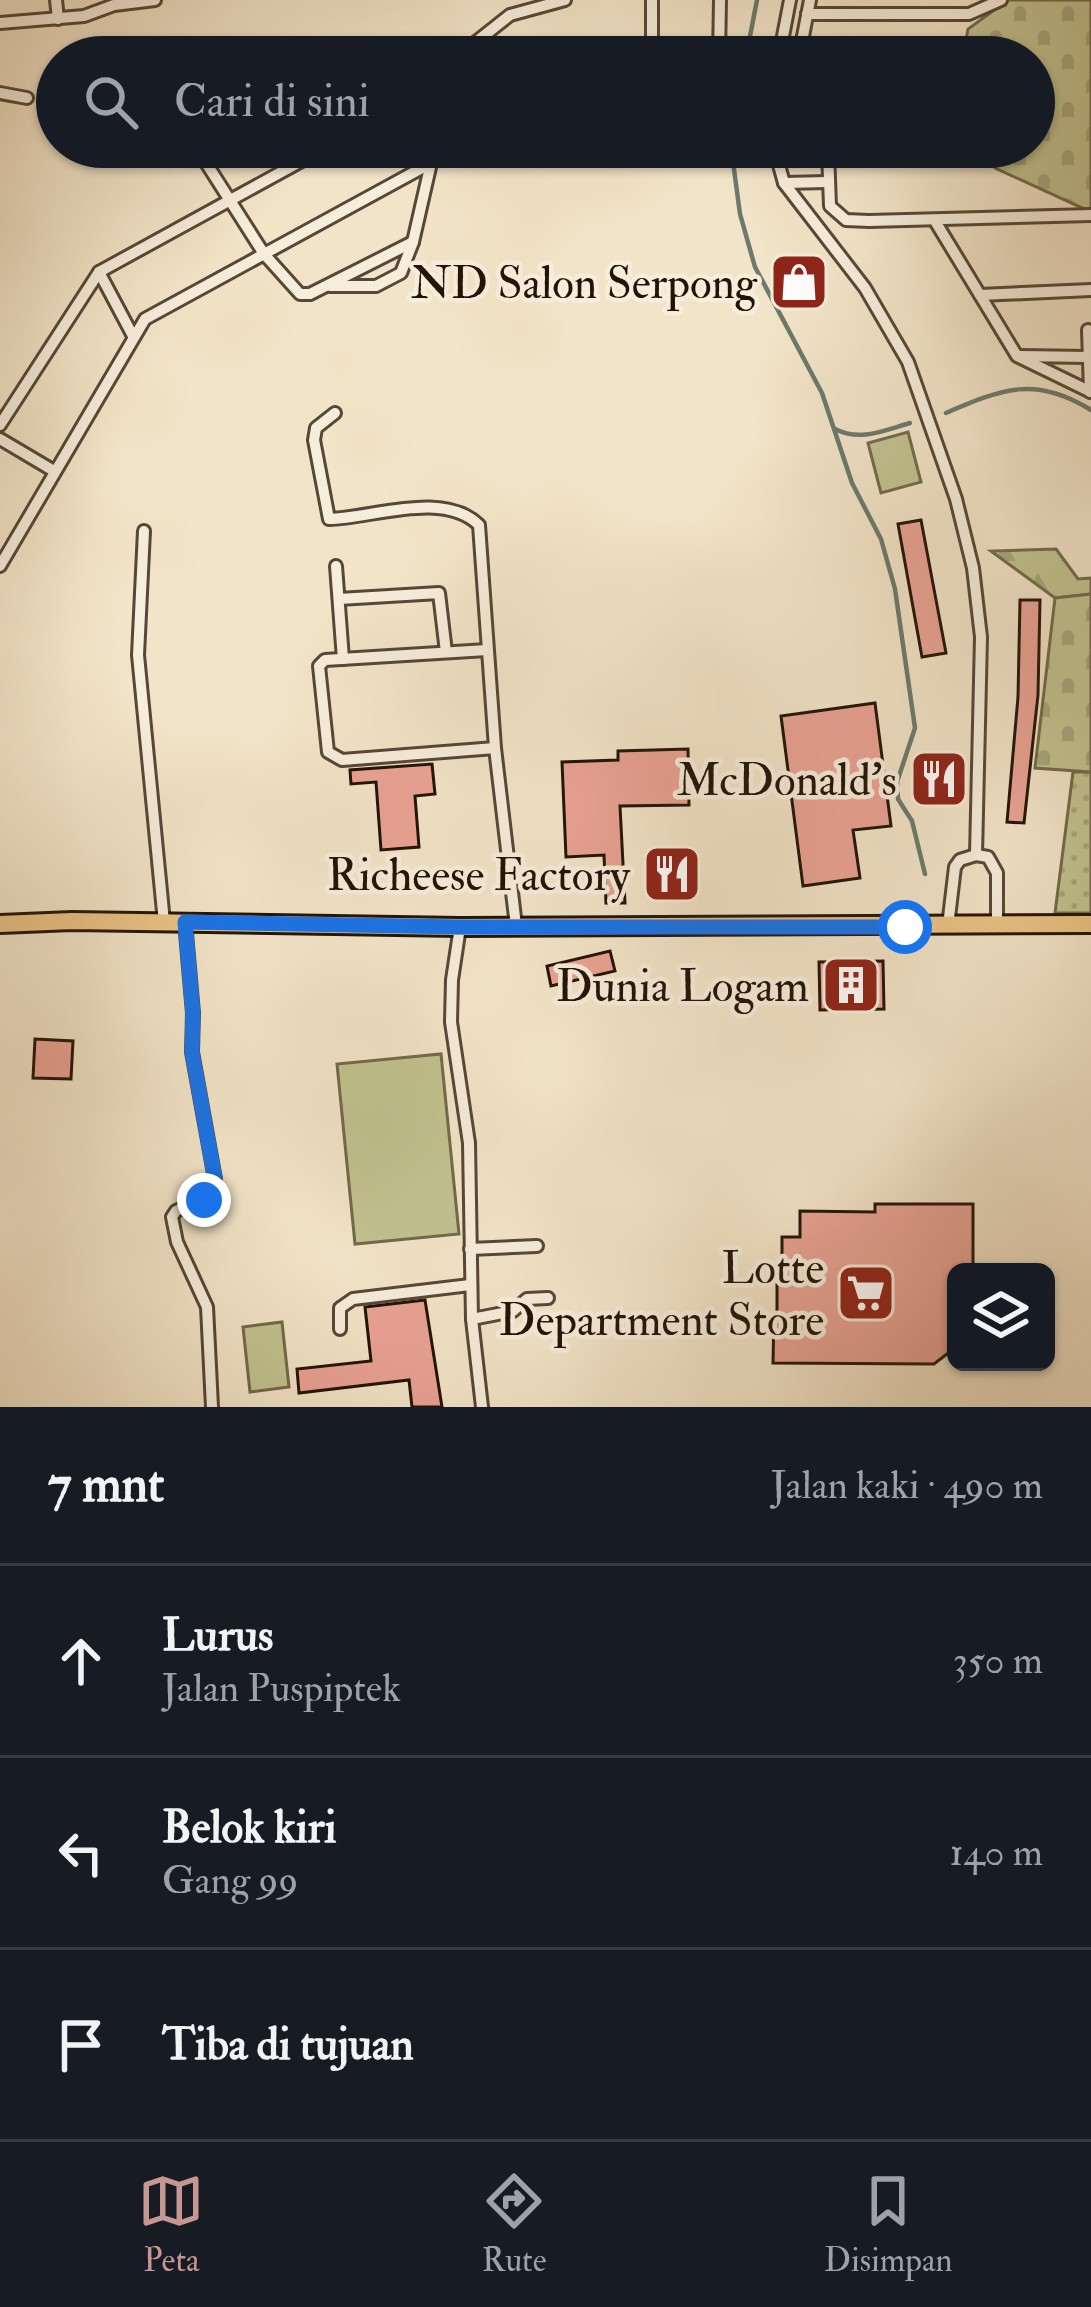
<!DOCTYPE html>
<html lang="id">
<head>
<meta charset="utf-8">
<style>
  body { margin:0; font-family:"IM FELL Double Pica",serif; background:#20242c; color:#f1f3f6 }
  .controls { position:absolute; right:36px; bottom:36px; display:grid; overflow:hidden; border-radius:18px; box-shadow:0 3px 9px #0004 }
  .controls button { width:108px; height:108px; display:grid; place-items:center; padding:0; border:0; border-bottom:3px solid #363941; background:#171b24; color:#f1f3f6; font:60px sans-serif }
  .stop { position:absolute; width:36px; height:36px; margin:-27px; border:9px solid #1a73e8; border-radius:50%; background:#fff }
  .stop.end { background:#1a73e8; border-color:#fff; box-shadow:0 3px 12px #0008 }
  .list { margin:0; padding:0; list-style:none }
  h2 { display:flex; justify-content:space-between; align-items:center; height:156px; margin:0; padding:0 48px; font-size:51px }
  h2 small { font-size:39px; font-weight:400; color:#9ea1a6 }
  .list li { display:grid; grid-template-columns:78px 1fr auto; gap:36px; align-items:center; box-sizing:border-box; height:192px; padding:0 48px; border-top:3px solid #363941 }
  .list b { display:block; font-size:45px; white-space:nowrap }
  .list p { margin:0; font-size:39px; white-space:nowrap; color:#9ea1a6 }
  .list em { font-size:39px; font-style:normal; color:#9ea1a6 }
  .icon { flex:none; width:66px; height:66px; fill:none; stroke:currentColor; stroke-width:2; stroke-linecap:round; stroke-linejoin:round }
  .map { position:relative; flex:none; width:1091px; height:1407px; overflow:hidden }
  .search { position:absolute; background:#171b24; box-shadow:0 3px 9px #0004; left:36px; right:36px; top:36px; height:132px; display:flex; align-items:center; gap:30px; box-sizing:border-box; padding:0 42px; border-radius:66px; color:#9ea1a6; font-size:45px }
  .sheet { height:732px; background:#171b24 }
  nav { display:flex; justify-content:space-around; align-items:center; box-sizing:border-box; height:168px; border-top:3px solid #363941; background:#171b24; font-size:33px; color:#9ea1a6 }
  nav a { display:grid; justify-items:center; gap:6px }
  nav .on { color:#c59692 }
  .map>svg:first-child { display:block }
  .grass { fill:url(#grass-dots); stroke:#726a4b; stroke-width:3 }
  .forest { fill:url(#forest-firs); stroke:#726a4b; stroke-width:3 }
  .cemetery { fill:url(#cemetery-stones); stroke:#726a4b; stroke-width:3 }
  .park { fill:#c2c290; stroke:#726a4b; stroke-width:3 }
  .lines { fill:none; stroke-linecap:round; stroke-linejoin:round }
  .stream { stroke:#6b7a6d; stroke-width:4.5 }
  .building { fill:#e9a294; stroke:#221306; stroke-width:3 }
  .street-casing { stroke:#564736; stroke-width:16 }
  .primary-casing { stroke:#221306; stroke-width:22 }
  .street { stroke:#f7eddb; stroke-width:10 }
  .primary { stroke:#e9c284; stroke-width:16 }
  .route { stroke:#1a73e8; stroke-width:15 }
  .labels { text-anchor:middle; stroke-width:9; stroke-linejoin:round; paint-order:stroke }
  .poi-label { font-size:45px; fill:#221306; stroke:#f7eddb; text-anchor:end }
</style>
</head>
<body>
<div class="map">
<svg width="1091" height="1407" viewBox="0 0 1091 1407">
  <defs>
    <pattern id="grass-dots" width="8" height="8" patternUnits="userSpaceOnUse" patternTransform="scale(3)"><rect width="8" height="8" fill="#c2c290"/><path d="M2 2h.1M6 6h.1" fill="none" stroke="#a6a67b" stroke-width="1.8" stroke-linecap="round"/></pattern>
    <pattern id="forest-firs" width="22" height="20" patternUnits="userSpaceOnUse" patternTransform="scale(3)"><rect width="22" height="20" fill="#c2c290"/><path d="M5 1l3.5 6h-7zM16 11l3.5 6h-7z" fill="#a6a67b"/></pattern>
    <pattern id="cemetery-stones" width="16" height="16" patternUnits="userSpaceOnUse" patternTransform="scale(3)"><rect width="16" height="16" fill="#c2c290"/><path d="M2 7V4a2 2 0 0 1 4 0v3zM10 15v-3a2 2 0 0 1 4 0v3z" fill="#a6a67b"/></pattern>
  </defs>
  <rect width="100%" height="100%" fill="#f2e4c8"/>
  <filter id="stains"><feTurbulence type="fractalNoise" baseFrequency=".00167" numOctaves="4"/><feColorMatrix values="0 0 0 0 .2 0 0 0 0 .09 0 0 0 0 .02 0 0 0 .5 -.17"/></filter>
  <radialGradient id="worn" r=".72"><stop offset=".6" stop-color="#630" stop-opacity="0"/><stop offset="1" stop-color="#630" stop-opacity=".3"/></radialGradient>
  <polygon class="grass" points="1073,772 1091,772 1091,913 1055,913"/>
  <polygon class="forest" points="1056,549 1078,579 1091,578 1091,594 1055,598 991,551"/>
  <g class="cemetery">
    <polygon points="1008,0 1091,0 1091,212 997,169 962,147 1034,147 1034,57 963,57 968,29"/>
    <polygon points="1091,594 1091,772 1035,768 1055,598"/>
  </g>
  <g class="park">
    <polygon points="908,432 921,482 881,493 868,443"/>
    <polygon points="441,1054 459,1234 355,1244 337,1064"/>
    <polygon points="282,1322 289,1387 250,1392 243,1327"/>
  </g>
  <g class="lines">
    <g class="stream">
      <polyline points="746,57 757,0"/>
      <polyline points="731,147 740,214 755,267 822,393 852,483 881,539 895,589 915,728 897,782 898,799 912,821 925,874"/>
      <path d="M946,413C1002,389 1035,375 1091,410"/>
      <path d="M835,429C860,442 885,430 910,423"/>
    </g>
  </g>
  <g class="building">
    <polygon points="921,520 946,653 922,657 898,524"/>
    <polygon points="1020,600 1040,600 1038,695 1024,823 1007,822 1018,697"/>
    <polygon points="875,703 891,826 853,830 860,878 803,886 781,716"/>
    <polygon points="688,749 689,805 620,806 625,903 606,903 604,855 566,857 562,762 618,760 618,751"/>
    <polygon points="941,756 957,757 954,800 921,799 924,759 941,760"/>
    <polygon points="432,764 435,794 415,796 419,847 381,850 376,782 351,784 350,770"/>
    <polygon points="682,857 684,889 662,891 660,858"/>
    <polygon points="610,951 615,971 551,986 547,966"/>
    <polygon points="883,961 884,1009 820,1010 819,962"/>
    <polygon points="35,1039 73,1041 71,1079 33,1078"/>
    <polygon points="875,1204 973,1204 973,1272 956,1272 956,1347 934,1364 773,1363 774,1314 777,1314 777,1272 782,1273 782,1237 800,1237 800,1211 875,1212"/>
    <polygon points="425,1300 442,1407 412,1407 409,1380 299,1393 297,1369 371,1361 365,1307"/>
  </g>
  <g class="lines">
    <defs>
      <g id="street">
        <polyline points="56,0 58,19"/>
        <polyline points="807,14 969,14 1001,0"/>
        <polyline points="0,23 84,16 114,5 155,0"/>
        <polyline points="263,57 269,54 282,57"/>
        <polyline points="457,57 510,15 565,0"/>
        <polyline points="601,57 644,47 652,41 652,0"/>
        <polyline points="719,57 720,0"/>
        <polyline points="779,57 790,0"/>
        <polyline points="799,57 810,0"/>
        <polyline points="0,93 27,98"/>
        <polyline points="196,147 264,254 300,294 310,294 413,242"/>
        <polyline points="774,147 784,183 865,288 908,362 956,499 973,568 981,637 976,855"/>
        <polyline points="795,147 796,151 934,147"/>
        <polyline points="828,151 830,206 846,220 869,221 1091,215"/>
        <polyline points="784,183 827,182"/>
        <polyline points="935,221 1017,356 1091,392"/>
        <polyline points="99,272 133,336"/>
        <polyline points="330,286 376,286 401,273 413,242 431,163 423,147"/>
        <polyline points="980,295 1091,290"/>
        <polyline points="1088,330 1090,392"/>
        <polyline points="1020,356 1089,357"/>
        <path d="M335,413L316,428L314,440L329,519C373,518 443,490 479,525L495,748L516,926"/>
        <polyline points="0,425 99,272 327,147"/>
        <polyline points="0,439 54,471"/>
        <polyline points="144,531 138,655 164,922"/>
        <polyline points="0,566 145,319 431,163 450,147"/>
        <polyline points="336,566 343,659"/>
        <polyline points="339,599 439,593 446,652"/>
        <polyline points="487,650 325,660 319,666 328,752 342,760 495,748"/>
        <polyline points="185,922 193,1013 192,1052 215,1179 211,1195 176,1211 172,1217 177,1242 207,1307 212,1407"/>
        <polyline points="948,926 955,867 960,860 976,855 988,857 997,873 997,925"/>
        <polyline points="460,927 452,980 451,1022 469,1143 472,1319 482,1407"/>
        <polyline points="470,1249 537,1246"/>
        <polyline points="472,1319 513,1311 527,1299 548,1298"/>
        <polyline points="340,1329 340,1308 353,1299 470,1285"/>
      </g>
      <polyline id="primary" points="0,924 72,921 460,927 1091,924"/>
    </defs>
    <use href="#street" class="street-casing"/>
    <use href="#primary" class="primary-casing"/>
    <use href="#street" class="street"/>
    <use href="#primary" class="primary"/>
  </g>
  <g class="lines">
    <polyline class="route" points="204,1200 212,1195 215,1179 192,1052 193,1013 185,922 460,927 905,927"/>
  </g>
  <defs>
    <symbol id="shop-square" viewBox="-11 -11 22 22"><rect x="-9" y="-9" width="18" height="18" rx="4" fill="#8f2418" stroke="#f7eddb"/><path d="M-5-2.5h2.3a2.7 3.5 0 0 1 5.4 0H5L5.5 6h-11ZM-1.5-2.5h3a1.5 2.3 0 0 0-3 0Z" fill="#fff"/></symbol>
    <symbol id="restaurant-square" viewBox="-11 -11 22 22"><rect x="-9" y="-9" width="18" height="18" rx="4" fill="#8f2418" stroke="#f7eddb"/><path d="M-5-6h1v4h1v-4h1v4h1v-4h1v5L-1.5 .5V6h-2V.5L-5-1ZM5-6V6H3V1.5H1.5Q1.5-4 5-6Z" fill="#fff"/></symbol>
    <symbol id="building-square" viewBox="-11 -11 22 22"><rect x="-9" y="-9" width="18" height="18" rx="4" fill="#8f2418" stroke="#f7eddb"/><path d="M-4-6H4V6H1V3H-1V6H-4ZM-2.5-4.3h1.7v1.8h-1.7ZM.8-4.3h1.7v1.8H.8ZM-2.5-1h1.7V.8h-1.7ZM.8-1h1.7V.8H.8Z" fill="#fff"/></symbol>
    <symbol id="supermarket-square" viewBox="-11 -11 22 22"><rect x="-9" y="-9" width="18" height="18" rx="4" fill="#8f2418" stroke="#f7eddb"/><path d="M-6-5.5h2.5l.6 2H6L4.5 2H-2.5L-4.4-4H-6ZM-1.5 3.2a1.3 1.3 0 1 0 .1 0ZM3 3.2a1.3 1.3 0 1 0 .1 0Z" fill="#fff"/></symbol>
  </defs>
  <g fill-rule="evenodd">
    <use href="#shop-square" x="766" y="249" width="66" height="66"/>
    <use href="#restaurant-square" x="906" y="746" width="66" height="66"/>
    <use href="#restaurant-square" x="639" y="841" width="66" height="66"/>
    <use href="#building-square" x="818" y="952" width="66" height="66"/>
    <use href="#supermarket-square" x="833" y="1260" width="66" height="66"/>
  </g>
  <g class="labels">
    <g class="poi-label">
      <text x="757" y="298">ND Salon Serpong</text>
      <text x="897" y="795">McDonald's</text>
      <text x="630" y="890">Richeese Factory</text>
      <text x="809" y="1001">Dunia Logam</text>
      <text x="824" y="1283">Lotte<tspan x="824" dy="52">Department Store</tspan></text>
    </g>
  </g>
  <rect width="100%" height="100%" filter="url(#stains)"/>
  <rect width="100%" height="100%" fill="url(#worn)"/>
</svg>
<div class="controls">
<button><svg class="icon" aria-label="layers" viewBox="0 0 24 24"><path d="M12 4l9 5-9 5-9-5zM3 14l9 5 9-5"/></svg></button>
</div>
<div class="stop" style="left:905px;top:927px"></div>
<div class="stop end" style="left:204px;top:1200px"></div>
<div class="search"><svg class="icon" aria-label="search" viewBox="0 0 24 24"><circle cx="10" cy="10" r="6"/><path d="M15 15l6 6"/></svg>Cari di sini</div>
</div>
<section class="sheet">
<h2>7 mnt<small>Jalan kaki · 490 m</small></h2>
<ul class="list">
<li><svg class="icon" aria-label="ahead" viewBox="0 0 24 24"><path d="M12 20V5M6 11l6-6 6 6"/></svg><div><b>Lurus</b><p>Jalan Puspiptek</p></div><em>350 m</em></li>
<li><svg class="icon" aria-label="left" viewBox="0 0 24 24"><path d="M17 20v-9H6M10 6l-5 5 5 5"/></svg><div><b>Belok kiri</b><p>Gang 99</p></div><em>140 m</em></li>
<li><svg class="icon" aria-label="arrive" viewBox="0 0 24 24"><path d="M6 21V4h12l-3 4 3 4H6"/></svg><div><b>Tiba di tujuan</b></div></li>
</ul>
</section>
<nav>
<a class="on"><svg class="icon" aria-label="map" viewBox="0 0 24 24"><path d="M3 6l6-2 6 2 6-2v14l-6 2-6-2-6 2zM9 4v14M15 6v14"/></svg>Peta</a>
<a><svg class="icon" aria-label="directions" viewBox="0 0 24 24"><path d="M12 3l9 9-9 9-9-9zM9 14v-3h6M13 9l2 2-2 2"/></svg>Rute</a>
<a><svg class="icon" aria-label="saved" viewBox="0 0 24 24"><path d="M7 4h10v16l-5-4-5 4z"/></svg>Disimpan</a>
</nav>
</body>
</html>
